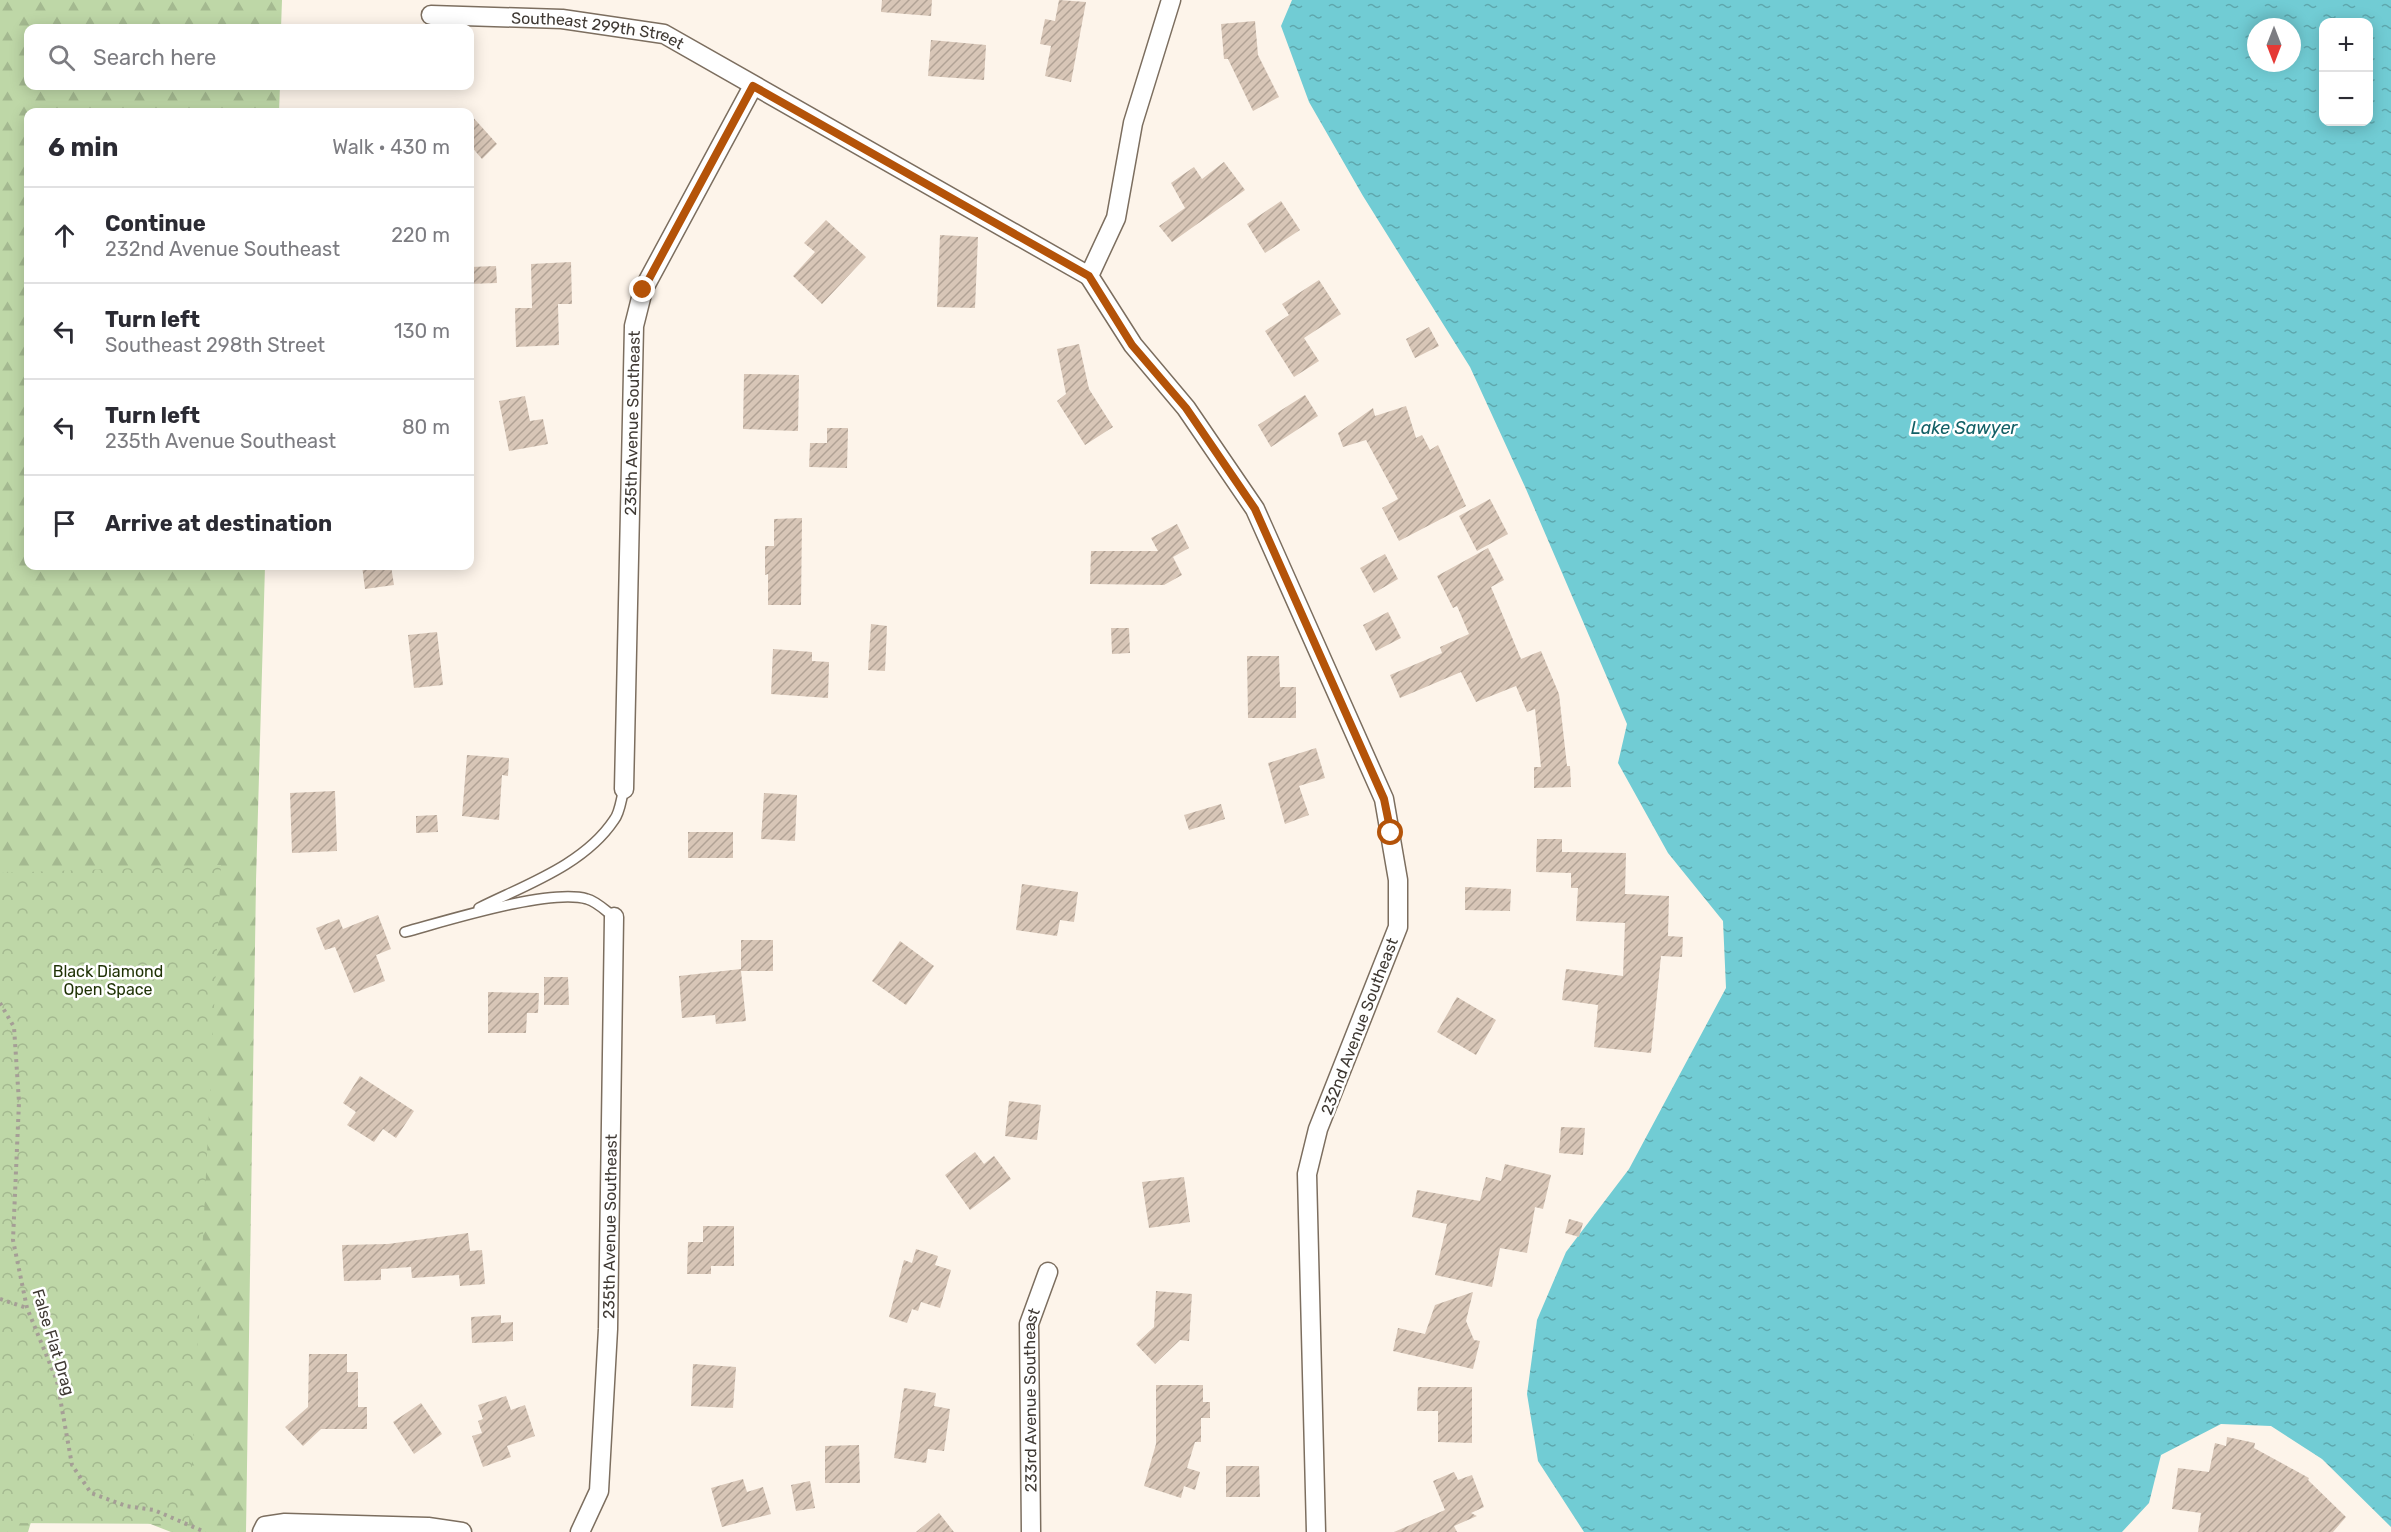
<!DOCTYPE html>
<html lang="en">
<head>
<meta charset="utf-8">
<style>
  body { margin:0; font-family:Rubik,sans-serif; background:#f2f2f3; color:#2b2b33 }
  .controls { position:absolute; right:18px; top:18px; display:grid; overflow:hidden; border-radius:12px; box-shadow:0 3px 15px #0003 }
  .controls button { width:54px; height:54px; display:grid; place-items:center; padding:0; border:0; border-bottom:2px solid #e1e1e2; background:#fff; color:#2b2b33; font:30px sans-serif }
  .compass { position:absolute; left:2247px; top:18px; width:54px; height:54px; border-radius:50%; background:#fff; box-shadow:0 3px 15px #0003; rotate:180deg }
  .stop { position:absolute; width:18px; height:18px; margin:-14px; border:4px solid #b45309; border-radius:50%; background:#fff }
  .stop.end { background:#b45309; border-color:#fff; box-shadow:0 2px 6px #0008 }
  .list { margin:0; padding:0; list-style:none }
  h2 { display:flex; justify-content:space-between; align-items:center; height:78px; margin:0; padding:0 24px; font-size:26px }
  h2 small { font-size:20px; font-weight:400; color:#7c7c81 }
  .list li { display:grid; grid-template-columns:39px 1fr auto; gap:18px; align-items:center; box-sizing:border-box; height:96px; padding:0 24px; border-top:2px solid #e1e1e2 }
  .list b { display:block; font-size:22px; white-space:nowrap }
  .list p { margin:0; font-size:20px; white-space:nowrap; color:#7c7c81 }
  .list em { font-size:20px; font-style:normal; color:#7c7c81 }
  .icon { flex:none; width:33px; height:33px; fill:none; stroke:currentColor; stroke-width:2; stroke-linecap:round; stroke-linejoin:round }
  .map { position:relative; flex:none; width:2391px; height:1532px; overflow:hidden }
  .search { position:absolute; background:#fff; box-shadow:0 3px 15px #0003; left:24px; top:24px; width:450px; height:66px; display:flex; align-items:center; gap:15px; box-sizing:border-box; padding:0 21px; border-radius:12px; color:#7c7c81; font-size:22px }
  .panel { position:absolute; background:#fff; box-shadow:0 3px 15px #0003; left:24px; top:108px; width:450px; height:462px; border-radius:12px }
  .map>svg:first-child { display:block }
  .forest { fill:url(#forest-firs) }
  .park { fill:url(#park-crowns) }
  .water { fill:url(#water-ripples); fill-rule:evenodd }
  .building { fill:url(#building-hatch) }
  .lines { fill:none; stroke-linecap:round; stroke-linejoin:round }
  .lane-casing { stroke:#7c6e5f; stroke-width:12 }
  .street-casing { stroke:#7c6e5f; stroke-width:21 }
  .path { stroke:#a59e96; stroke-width:4; stroke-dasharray:3 4.5; stroke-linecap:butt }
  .lane { stroke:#fff; stroke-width:9 }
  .street { stroke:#fff; stroke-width:18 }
  .route { stroke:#b45309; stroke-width:8 }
  .labels { text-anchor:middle; stroke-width:5; stroke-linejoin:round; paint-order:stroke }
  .street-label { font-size:16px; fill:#3f3933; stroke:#fff }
  .park-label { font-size:16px; fill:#1f3205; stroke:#fff }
  .water-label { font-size:18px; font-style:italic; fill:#136066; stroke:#fff }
</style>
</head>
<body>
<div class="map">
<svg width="2391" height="1532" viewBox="0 0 2391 1532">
  <defs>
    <pattern id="forest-firs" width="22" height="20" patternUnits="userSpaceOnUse" patternTransform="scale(1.5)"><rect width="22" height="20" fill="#bed7a7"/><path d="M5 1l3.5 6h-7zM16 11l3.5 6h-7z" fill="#a4b990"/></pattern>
    <pattern id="park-crowns" width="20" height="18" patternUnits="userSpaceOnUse" patternTransform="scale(1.5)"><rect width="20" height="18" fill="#bed7a7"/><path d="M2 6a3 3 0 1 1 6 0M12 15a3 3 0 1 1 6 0" fill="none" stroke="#a4b990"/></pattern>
    <pattern id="water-ripples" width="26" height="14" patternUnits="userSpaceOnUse" patternTransform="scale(1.5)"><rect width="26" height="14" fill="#71ccd4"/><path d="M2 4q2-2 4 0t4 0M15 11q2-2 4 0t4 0" fill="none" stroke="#5ea7ad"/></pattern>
    <pattern id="building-hatch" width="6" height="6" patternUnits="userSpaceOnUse" patternTransform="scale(1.5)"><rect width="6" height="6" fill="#d8c6b7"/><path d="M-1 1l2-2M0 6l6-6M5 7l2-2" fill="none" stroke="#b1a295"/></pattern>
  </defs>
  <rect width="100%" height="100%" fill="#fdf4ea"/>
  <polygon class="forest" points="0,0 282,0 281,28 28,28 28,86 280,86 279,112 28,112 28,566 265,566 256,881 246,1532 171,1532 43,1482 28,1532 0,1532"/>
  <polygon class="park" points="221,865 189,1524 0,1523 0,873"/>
  <path class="water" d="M1292,0H2391V1527L2322,1459L2271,1426L2221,1424L2161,1455L2149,1503L2122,1532H1584L1538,1461L1527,1394L1537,1320L1566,1252L1629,1169L1726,988L1723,921L1668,853L1618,763L1627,724L1526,489L1470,367L1363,196L1309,102L1281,26ZM2324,22H2368V122H2324ZM2256,27H2292V63H2256Z"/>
  <g class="building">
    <polygon points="882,0 932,0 931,16 881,12"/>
    <polygon points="1059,0 1086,2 1071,82 1045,76 1051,46 1040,44 1045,19 1055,21"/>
    <polygon points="1255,21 1258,55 1279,97 1253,111 1228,59 1224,59 1221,24"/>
    <polygon points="931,40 986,45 984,80 928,76"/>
    <polygon points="470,114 497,144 482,159 470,145"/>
    <polygon points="1224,162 1245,190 1172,242 1159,226 1185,208 1171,183 1194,167 1202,179"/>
    <polygon points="1281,201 1300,230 1265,253 1247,224"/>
    <polygon points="826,220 866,257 822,304 793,276 815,252 804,243"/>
    <polygon points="940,235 978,237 975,308 937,307"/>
    <polygon points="571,262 572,304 558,304 559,345 516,347 515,308 532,308 531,264"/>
    <polygon points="496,266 497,283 470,284 470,267"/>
    <polygon points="1319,280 1341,314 1304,338 1319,361 1294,377 1265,331 1289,315 1282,304"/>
    <polygon points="1429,327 1439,346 1415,358 1406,339"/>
    <polygon points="1079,344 1089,389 1113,427 1085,445 1057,401 1066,394 1057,349"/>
    <polygon points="744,374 799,375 798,431 743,429"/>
    <polygon points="1305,395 1318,416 1271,447 1258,425"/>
    <polygon points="525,396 530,421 543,419 548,444 509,451 499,401"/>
    <polygon points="1406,406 1416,438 1422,435 1430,450 1438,445 1466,506 1399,541 1382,508 1398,499 1366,440 1343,447 1338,433 1373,408 1375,416"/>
    <polygon points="827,428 848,428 847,468 809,467 810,443 827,443"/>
    <polygon points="1490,499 1508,534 1477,551 1459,516"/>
    <polygon points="802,518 801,605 768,605 768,574 765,575 765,546 774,546 774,519"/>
    <polygon points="1177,524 1189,548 1173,557 1182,575 1164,585 1090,584 1091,551 1158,551 1151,538"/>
    <polygon points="1488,548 1504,580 1491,587 1521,659 1541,651 1559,694 1567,766 1570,766 1571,787 1534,788 1534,767 1541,767 1535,709 1527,712 1516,686 1476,702 1461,672 1400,698 1390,675 1442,653 1440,647 1469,634 1457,606 1453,608 1437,576"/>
    <polygon points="1385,554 1398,579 1374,593 1360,568"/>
    <polygon points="362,566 391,566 394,585 365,589"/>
    <polygon points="1388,612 1401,638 1376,651 1363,625"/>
    <polygon points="871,624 887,626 885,671 868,670"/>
    <polygon points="1111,628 1129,628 1130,653 1112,654"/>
    <polygon points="437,632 443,685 414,688 408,635"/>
    <polygon points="773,649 812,652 812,661 829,662 828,698 771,694"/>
    <polygon points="1247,656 1279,656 1280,687 1296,687 1296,718 1248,718"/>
    <polygon points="1316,748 1325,778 1299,786 1309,815 1285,824 1268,763"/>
    <polygon points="467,755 509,758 508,776 502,775 499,820 462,816"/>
    <polygon points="335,791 337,851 292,853 290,793"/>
    <polygon points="764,793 797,795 795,841 761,839"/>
    <polygon points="1221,804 1225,819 1189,830 1184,815"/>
    <polygon points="437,815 438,832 416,833 416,816"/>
    <rect x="688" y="832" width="45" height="26"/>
    <polygon points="1537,839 1562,839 1562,852 1626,853 1625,894 1669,896 1668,936 1683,937 1682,957 1661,956 1651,1053 1594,1047 1598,1005 1562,1000 1566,969 1623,976 1625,923 1576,921 1578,888 1571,888 1571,873 1536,872"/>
    <polygon points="1022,884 1078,892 1074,922 1060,920 1057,936 1016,930"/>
    <polygon points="1465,887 1511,889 1510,911 1465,910"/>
    <polygon points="378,915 391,949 376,955 385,981 354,993 335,947 325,950 316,928 339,919 343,929"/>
    <polygon points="741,940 773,940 773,971 741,971 746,1021 716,1024 715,1015 682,1018 679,976 741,969"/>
    <polygon points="900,941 934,966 906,1005 872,981"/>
    <polygon points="544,977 568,977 569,1005 544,1005"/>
    <polygon points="488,992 539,993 538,1013 527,1013 526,1033 488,1033"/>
    <polygon points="1457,997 1496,1020 1476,1055 1437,1032"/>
    <polygon points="360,1076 414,1111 396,1138 383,1129 374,1142 347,1125 356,1112 343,1103"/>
    <polygon points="1009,1101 1041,1105 1037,1140 1005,1136"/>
    <polygon points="1561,1127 1585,1128 1583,1155 1559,1153"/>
    <polygon points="975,1152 984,1164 994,1156 1011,1179 970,1210 945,1175"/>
    <polygon points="1505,1164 1551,1175 1543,1209 1535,1207 1527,1253 1500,1248 1492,1287 1435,1275 1447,1224 1412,1217 1417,1190 1480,1201 1486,1177 1501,1181"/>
    <polygon points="1184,1177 1190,1222 1149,1228 1142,1182"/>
    <polygon points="1569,1219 1583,1223 1579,1237 1565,1233"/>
    <polygon points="703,1226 734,1226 734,1266 711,1266 711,1274 687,1274 688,1242 703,1242"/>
    <polygon points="468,1233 470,1251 482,1250 485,1284 460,1286 459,1275 412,1278 411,1267 381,1269 381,1280 344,1281 342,1245 388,1244"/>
    <polygon points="916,1249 938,1256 935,1265 951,1270 940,1308 921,1302 918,1311 912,1309 907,1323 889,1317 904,1260 912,1263"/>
    <polygon points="1156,1291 1192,1294 1189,1341 1180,1340 1155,1364 1136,1344 1154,1327"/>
    <polygon points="1473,1292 1466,1321 1474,1340 1480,1341 1473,1369 1393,1351 1398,1328 1425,1334 1435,1305"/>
    <polygon points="501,1315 501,1323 513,1322 513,1341 472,1343 471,1317"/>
    <polygon points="309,1354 347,1354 347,1372 358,1372 358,1407 367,1407 367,1429 321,1429 303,1446 285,1427 308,1407"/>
    <polygon points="693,1364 736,1367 733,1408 691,1406"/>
    <polygon points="1156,1385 1203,1385 1203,1402 1210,1402 1210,1418 1201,1418 1201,1442 1195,1442 1187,1468 1200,1472 1195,1490 1184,1486 1181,1498 1144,1486 1156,1444"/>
    <polygon points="1418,1387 1472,1387 1472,1443 1438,1442 1438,1411 1417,1411"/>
    <polygon points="904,1388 936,1393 934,1406 950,1409 944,1451 928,1449 926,1463 894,1458"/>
    <polygon points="506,1396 511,1410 525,1405 535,1436 507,1446 511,1457 483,1467 472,1436 482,1433 478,1421 483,1419 478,1405"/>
    <polygon points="421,1403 442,1434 414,1454 393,1422"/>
    <polygon points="2227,1437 2255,1443 2254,1448 2309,1478 2308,1480 2346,1517 2333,1532 2198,1532 2201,1513 2172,1509 2178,1468 2209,1472 2215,1443 2226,1446"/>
    <polygon points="859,1445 860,1483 825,1483 825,1446"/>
    <polygon points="1226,1466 1259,1466 1260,1497 1226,1497"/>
    <polygon points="1454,1472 1458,1480 1472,1475 1484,1507 1471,1513 1477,1516 1454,1526 1457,1532 1394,1532 1445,1510 1433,1481"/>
    <polygon points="743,1479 747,1492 763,1487 771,1514 722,1527 711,1488"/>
    <polygon points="810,1481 815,1508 796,1511 791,1485"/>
    <polygon points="939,1513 954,1532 916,1532"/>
  </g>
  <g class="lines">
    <defs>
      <g id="lane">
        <path d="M479,908C525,885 584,865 614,820C620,813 621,799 624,789"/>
        <path d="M405,932C446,921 550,888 587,899C596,901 606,911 614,917"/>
      </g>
      <g id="street">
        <polyline points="1171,0 1133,123 1116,218 1089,276 1133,345 1186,408 1255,509 1384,799 1398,880 1398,927 1318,1129 1307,1174 1316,1532"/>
        <path id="s1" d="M431,15L562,19L664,34L1089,276"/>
        <path id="s2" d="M624,789L634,326L643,290L753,86"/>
        <polyline points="262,1532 265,1526 285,1523 428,1527 462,1532"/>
        <path id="s3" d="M580,1532L599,1491L608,1329L614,917"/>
        <path id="s4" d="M1031,1532L1029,1324L1048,1272"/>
      </g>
    </defs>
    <use href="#lane" class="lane-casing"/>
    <use href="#street" class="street-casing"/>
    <g class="path">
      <polyline points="0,1003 14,1027 19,1102 13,1240 27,1308 57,1381 72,1465 91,1493 126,1506 154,1510 205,1532"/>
      <polyline points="0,1299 27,1308"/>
    </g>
    <use href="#lane" class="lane"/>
    <use href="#street" class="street"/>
  </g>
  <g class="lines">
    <polyline class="route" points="643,290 753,86 1089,276 1132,345 1186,408 1255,509 1384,799 1391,833"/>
  </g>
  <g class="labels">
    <g class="street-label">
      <text dy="6" stroke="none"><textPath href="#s1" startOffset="168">Southeast 299th Street</textPath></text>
      <text dy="6" stroke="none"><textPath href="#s2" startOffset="366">235th Avenue Southeast</textPath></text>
      <text transform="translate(1359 1026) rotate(-69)" y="6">232nd Avenue Southeast</text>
      <text dy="6" stroke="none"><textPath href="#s3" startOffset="310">235th Avenue Southeast</textPath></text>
      <text transform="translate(54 1342) rotate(73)" y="6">False Flat Drag</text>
      <text dy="6" stroke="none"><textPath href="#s4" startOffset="132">233rd Avenue Southeast</textPath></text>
    </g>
    <g class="park-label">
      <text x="108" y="977">Black Diamond<tspan x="108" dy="18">Open Space</tspan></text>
    </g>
    <g class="water-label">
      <text x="1964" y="434">Lake Sawyer</text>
    </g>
  </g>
</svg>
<div class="controls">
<button>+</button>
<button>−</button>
</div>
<svg class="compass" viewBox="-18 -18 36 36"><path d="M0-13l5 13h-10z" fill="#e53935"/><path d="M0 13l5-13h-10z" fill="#7c7c81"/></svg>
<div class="stop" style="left:1391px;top:833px"></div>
<div class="stop end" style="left:643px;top:290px"></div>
<div class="search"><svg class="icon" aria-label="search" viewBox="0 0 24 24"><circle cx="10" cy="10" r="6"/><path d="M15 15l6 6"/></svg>Search here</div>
<section class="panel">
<h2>6 min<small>Walk · 430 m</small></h2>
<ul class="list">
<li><svg class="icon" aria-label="ahead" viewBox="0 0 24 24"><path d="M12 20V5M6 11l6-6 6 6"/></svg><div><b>Continue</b><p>232nd Avenue Southeast</p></div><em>220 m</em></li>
<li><svg class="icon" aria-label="left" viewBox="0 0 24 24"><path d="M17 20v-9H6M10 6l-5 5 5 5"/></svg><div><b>Turn left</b><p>Southeast 298th Street</p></div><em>130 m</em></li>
<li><svg class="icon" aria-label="left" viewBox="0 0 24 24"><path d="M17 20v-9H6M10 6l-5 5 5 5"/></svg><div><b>Turn left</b><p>235th Avenue Southeast</p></div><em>80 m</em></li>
<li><svg class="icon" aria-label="arrive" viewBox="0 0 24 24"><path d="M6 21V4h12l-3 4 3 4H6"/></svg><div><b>Arrive at destination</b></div></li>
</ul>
</section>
</div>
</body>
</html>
